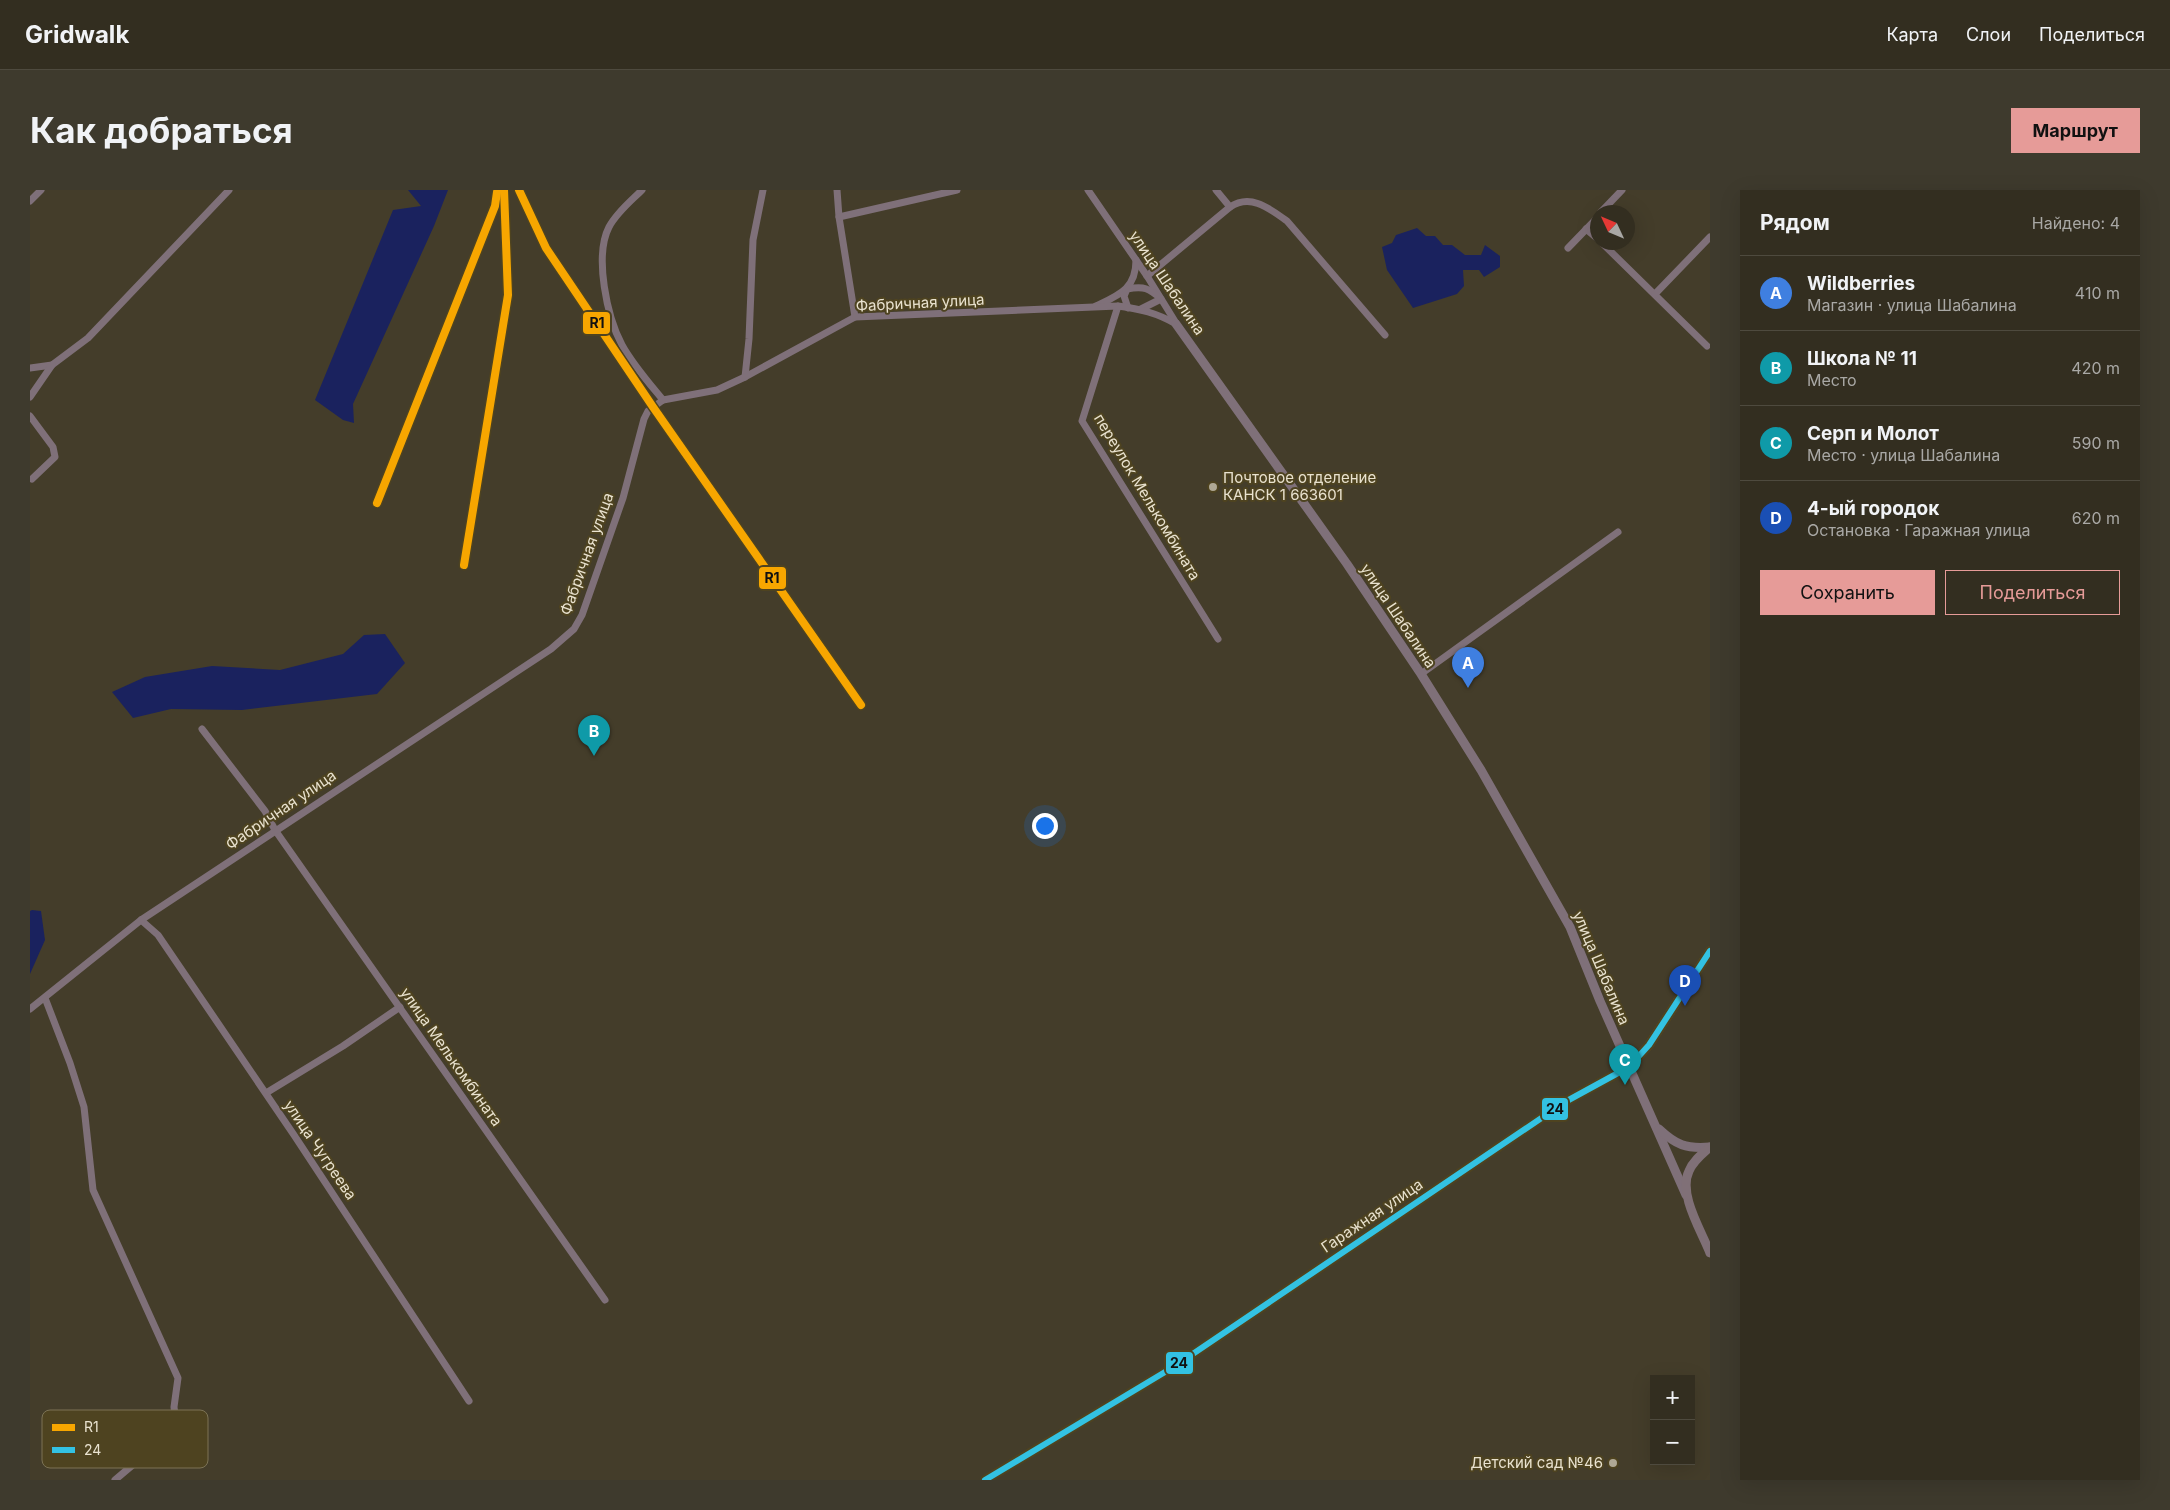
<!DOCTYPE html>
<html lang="ru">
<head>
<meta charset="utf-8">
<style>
  body { margin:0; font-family:Inter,sans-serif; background:#3e3a2d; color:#f1f3f6 }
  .controls { position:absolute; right:15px; bottom:15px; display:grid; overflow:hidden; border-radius:0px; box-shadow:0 5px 20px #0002 }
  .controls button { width:45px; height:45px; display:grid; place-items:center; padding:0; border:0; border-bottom:1px solid #4e4a3e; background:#332e20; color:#f1f3f6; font:25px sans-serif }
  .compass { position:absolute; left:1560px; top:15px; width:45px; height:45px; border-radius:50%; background:#332e20; box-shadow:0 5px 20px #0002; rotate:314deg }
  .you { position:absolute; left:1014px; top:635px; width:18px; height:18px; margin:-12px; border:4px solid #fff; border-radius:50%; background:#1a73e8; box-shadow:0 0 0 8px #1a73e833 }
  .badge { display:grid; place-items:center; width:32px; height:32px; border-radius:50%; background:#e69b98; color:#fff; font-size:16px; font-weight:700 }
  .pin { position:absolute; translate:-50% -41px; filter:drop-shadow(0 1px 2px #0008) }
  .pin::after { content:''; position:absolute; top:26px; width:18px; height:15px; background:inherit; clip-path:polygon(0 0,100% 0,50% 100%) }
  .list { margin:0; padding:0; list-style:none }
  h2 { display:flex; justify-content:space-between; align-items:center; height:65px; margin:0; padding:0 20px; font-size:21px }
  h2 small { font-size:16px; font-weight:400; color:#a9a8a5 }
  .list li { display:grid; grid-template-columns:32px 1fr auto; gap:15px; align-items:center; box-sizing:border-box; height:75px; padding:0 20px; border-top:1px solid #4e4a3e }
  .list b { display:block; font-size:19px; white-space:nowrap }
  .list p { margin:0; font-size:16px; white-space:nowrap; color:#a9a8a5 }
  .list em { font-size:16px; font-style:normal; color:#a9a8a5 }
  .actions { display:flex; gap:10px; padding:15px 20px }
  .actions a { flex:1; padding:11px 0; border:1px solid #e69b98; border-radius:0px; text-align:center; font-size:18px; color:#e69b98 }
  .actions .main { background:#e69b98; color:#111 }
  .map { position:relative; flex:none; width:1680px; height:1290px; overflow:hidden; border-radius:0px }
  header { display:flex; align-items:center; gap:30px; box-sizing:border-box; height:70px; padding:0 25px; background:#332e20; border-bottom:1px solid #4e4a3e }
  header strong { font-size:24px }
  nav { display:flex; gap:28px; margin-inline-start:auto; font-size:18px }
  .intro { display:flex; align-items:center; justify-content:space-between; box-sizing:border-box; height:120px; padding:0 30px }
  h1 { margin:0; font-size:35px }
  .button { padding:12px 22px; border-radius:0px; background:#e69b98; color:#111; font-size:18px; font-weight:700 }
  main { display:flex; gap:30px; padding:0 30px }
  aside { flex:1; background:#332e20; border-radius:0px; box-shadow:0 5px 20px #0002 }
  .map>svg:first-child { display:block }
  .water { fill:#1a225e }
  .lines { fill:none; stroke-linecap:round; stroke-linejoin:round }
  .minor { stroke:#7f7079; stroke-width:7 }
  .tertiary { stroke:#7f7079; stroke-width:9 }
  .secondary { stroke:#807077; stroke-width:9 }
  .bus-1-casing { stroke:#4e4320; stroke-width:10 }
  .bus-1 { stroke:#33c2e2; stroke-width:6 }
  .rail-1-casing { stroke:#4e4320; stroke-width:11 }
  .rail-1 { stroke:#f7a600; stroke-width:8 }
  .poi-dot { fill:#afa895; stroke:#4e4320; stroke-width:2 }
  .labels { text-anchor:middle; stroke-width:4; stroke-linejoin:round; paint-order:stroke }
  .street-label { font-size:15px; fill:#e9e2cf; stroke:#4e4320 }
  .poi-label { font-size:15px; fill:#e9e2cf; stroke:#4e4320; text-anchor:start }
  .key { fill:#4e4320; stroke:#7c7355; stroke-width:1 }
  .key-label { font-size:14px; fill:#e9e2cf }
  .line-badge { stroke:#4e4320; stroke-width:2 }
  .pale-badge-label { font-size:14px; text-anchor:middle; font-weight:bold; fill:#111 }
</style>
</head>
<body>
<header>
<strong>Gridwalk</strong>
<nav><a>Карта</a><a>Слои</a><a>Поделиться</a></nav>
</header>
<div class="intro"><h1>Как добраться</h1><a class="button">Маршрут</a></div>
<main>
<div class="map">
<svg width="1680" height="1290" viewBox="0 0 1680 1290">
  <rect width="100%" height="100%" fill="#443d2a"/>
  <g class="water">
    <polygon points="378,0 418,0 404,36 323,214 324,233 313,230 285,210 363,20 391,16"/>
    <polygon points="1387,38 1396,46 1405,46 1413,55 1422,55 1435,65 1451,65 1455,55 1470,66 1470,77 1454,87 1449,80 1433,80 1434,96 1427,104 1383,118 1357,80 1352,57 1362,53 1366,45"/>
    <polygon points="355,444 375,473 347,504 212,520 141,519 103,528 82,502 115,487 182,476 250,480 313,464 334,445"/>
    <polygon points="2,720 11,721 15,750 0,784 0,721"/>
  </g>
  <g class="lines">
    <g class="minor">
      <path d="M612,0C601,11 587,22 579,37C564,66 577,127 592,155C603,175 619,193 633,210"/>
      <polyline points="807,0 809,27 825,127"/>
      <polyline points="1058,0 1117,86 1146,133"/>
      <path d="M1186,0L1200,17C1221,3 1240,19 1257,31L1355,145"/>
      <polyline points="0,11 11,0"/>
      <polyline points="1571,22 1592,0"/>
      <polyline points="809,27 927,0"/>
      <polyline points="1556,39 1568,49"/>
      <polyline points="1571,52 1677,156"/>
      <polyline points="1538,58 1568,27"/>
      <polyline points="1117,86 1200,17"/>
      <polyline points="1625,104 1680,47"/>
      <path d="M1066,116C1089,105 1106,99 1106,70"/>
      <polyline points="1088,116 1052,231 1188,449"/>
      <path d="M1098,118L1094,106L1097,99C1114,96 1119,98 1131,109L1111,119"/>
      <polyline points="0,178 22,175 58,148 199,0"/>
      <polyline points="715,187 719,149 723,50 733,0"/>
      <polyline points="0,207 22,175"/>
      <polyline points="0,226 23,257 25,267 2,289"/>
      <polyline points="1391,484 1588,342"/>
      <polyline points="172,539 235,621 245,640 575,1110"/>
      <polyline points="111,730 128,745 264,945 439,1211"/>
      <polyline points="15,808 40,873 54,917 63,1000 148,1188 144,1217 147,1241 145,1255 141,1260 131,1265 105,1273 85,1290"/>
      <path d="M0,819L111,730L521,459L544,439L552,425L593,308L614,229L618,221L633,210L687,200L715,187L825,127L1088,116C1110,119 1127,123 1146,134"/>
      <polyline points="236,903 313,856 370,817"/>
      <polyline points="955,1290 1145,1176 1535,912 1599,877"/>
    </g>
    <g class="tertiary">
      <polyline points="1146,134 1317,374 1391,484 1451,580 1540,737 1570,811 1656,1005"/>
      <polyline points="1599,877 1619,855 1680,761"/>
      <path d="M1629,939C1646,955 1656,959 1680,957"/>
    </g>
    <path class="secondary" d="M1680,957C1672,964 1663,971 1659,981C1648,1004 1671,1040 1680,1063"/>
    <defs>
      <polyline id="bus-1" points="955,1290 1145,1176 1535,912 1599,877 1619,855 1680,761"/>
    </defs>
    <use href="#bus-1" class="bus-1-casing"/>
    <use href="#bus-1" class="bus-1"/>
    <defs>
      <g id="rail-1">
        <polyline points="489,0 516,58 623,217 831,515"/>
        <polyline points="347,313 465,16 467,2"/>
        <polyline points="434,375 478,105 474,0"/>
      </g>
    </defs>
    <use href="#rail-1" class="rail-1-casing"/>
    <use href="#rail-1" class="rail-1"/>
  </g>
  <g class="poi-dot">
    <circle cx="1183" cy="297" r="5"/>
    <circle cx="1583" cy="1273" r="5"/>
  </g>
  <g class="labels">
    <g class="street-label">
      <text transform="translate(1137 93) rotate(56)" y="5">улица Шабалина</text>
      <text transform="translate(890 113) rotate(-3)" y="5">Фабричная улица</text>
      <text transform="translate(1117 307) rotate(59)" y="5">переулок Мелькомбината</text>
      <text transform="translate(557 364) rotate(-70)" y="5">Фабричная улица</text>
      <text transform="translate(1368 426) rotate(56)" y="5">улица Шабалина</text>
      <text transform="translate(251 620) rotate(-34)" y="5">Фабричная улица</text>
      <text transform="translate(1571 778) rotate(67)" y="5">улица Шабалина</text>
      <text transform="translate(421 867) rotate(55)" y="5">улица Мелькомбината</text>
      <text transform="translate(290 960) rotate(56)" y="5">улица Чугреева</text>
      <text transform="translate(1342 1026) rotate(-34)" y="5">Гаражная улица</text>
    </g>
    <g class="poi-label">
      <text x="1193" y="293">Почтовое отделение<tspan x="1193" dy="17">КАНСК 1 663601</tspan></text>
      <text x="1573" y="1278" text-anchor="end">Детский сад №46</text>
    </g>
  </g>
  <rect x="12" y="1220" width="166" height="58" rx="8" class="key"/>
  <rect x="22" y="1234" width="23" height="7" fill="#f7a600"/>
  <rect x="22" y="1257" width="23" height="6" fill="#33c2e2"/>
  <g class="key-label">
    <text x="54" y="1242">R1</text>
    <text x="54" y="1265">24</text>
  </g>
  <g class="line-badge">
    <rect x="552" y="121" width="29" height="24" rx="5" fill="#f7a600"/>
    <rect x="728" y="376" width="29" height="24" rx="5" fill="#f7a600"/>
    <rect x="1511" y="907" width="28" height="24" rx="5" fill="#33c2e2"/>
    <rect x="1135" y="1161" width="29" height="24" rx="5" fill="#33c2e2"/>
  </g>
  <g class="pale-badge-label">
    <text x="567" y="138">R1</text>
    <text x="742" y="393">R1</text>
    <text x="1525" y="924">24</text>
    <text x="1149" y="1178">24</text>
  </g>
</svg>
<div class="controls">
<button>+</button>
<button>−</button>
</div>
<svg class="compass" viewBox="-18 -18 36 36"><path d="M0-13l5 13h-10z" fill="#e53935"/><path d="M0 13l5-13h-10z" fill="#a9a8a5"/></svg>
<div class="you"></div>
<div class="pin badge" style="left:1438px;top:498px;background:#3f7fe0">A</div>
<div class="pin badge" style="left:564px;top:566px;background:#0f9aa8">B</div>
<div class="pin badge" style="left:1595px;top:895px;background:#0f9aa8">C</div>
<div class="pin badge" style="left:1655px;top:816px;background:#1a4fb4">D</div>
</div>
<aside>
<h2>Рядом<small>Найдено: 4</small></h2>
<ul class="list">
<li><span class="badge" style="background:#3f7fe0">A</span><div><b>Wildberries</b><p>Магазин · улица Шабалина</p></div><em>410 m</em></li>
<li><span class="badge" style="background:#0f9aa8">B</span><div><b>Школа № 11</b><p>Место</p></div><em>420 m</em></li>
<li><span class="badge" style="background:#0f9aa8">C</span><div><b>Серп и Молот</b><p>Место · улица Шабалина</p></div><em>590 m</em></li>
<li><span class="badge" style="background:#1a4fb4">D</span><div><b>4-ый городок</b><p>Остановка · Гаражная улица</p></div><em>620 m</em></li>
</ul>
<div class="actions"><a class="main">Сохранить</a><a>Поделиться</a></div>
</aside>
</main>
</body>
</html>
